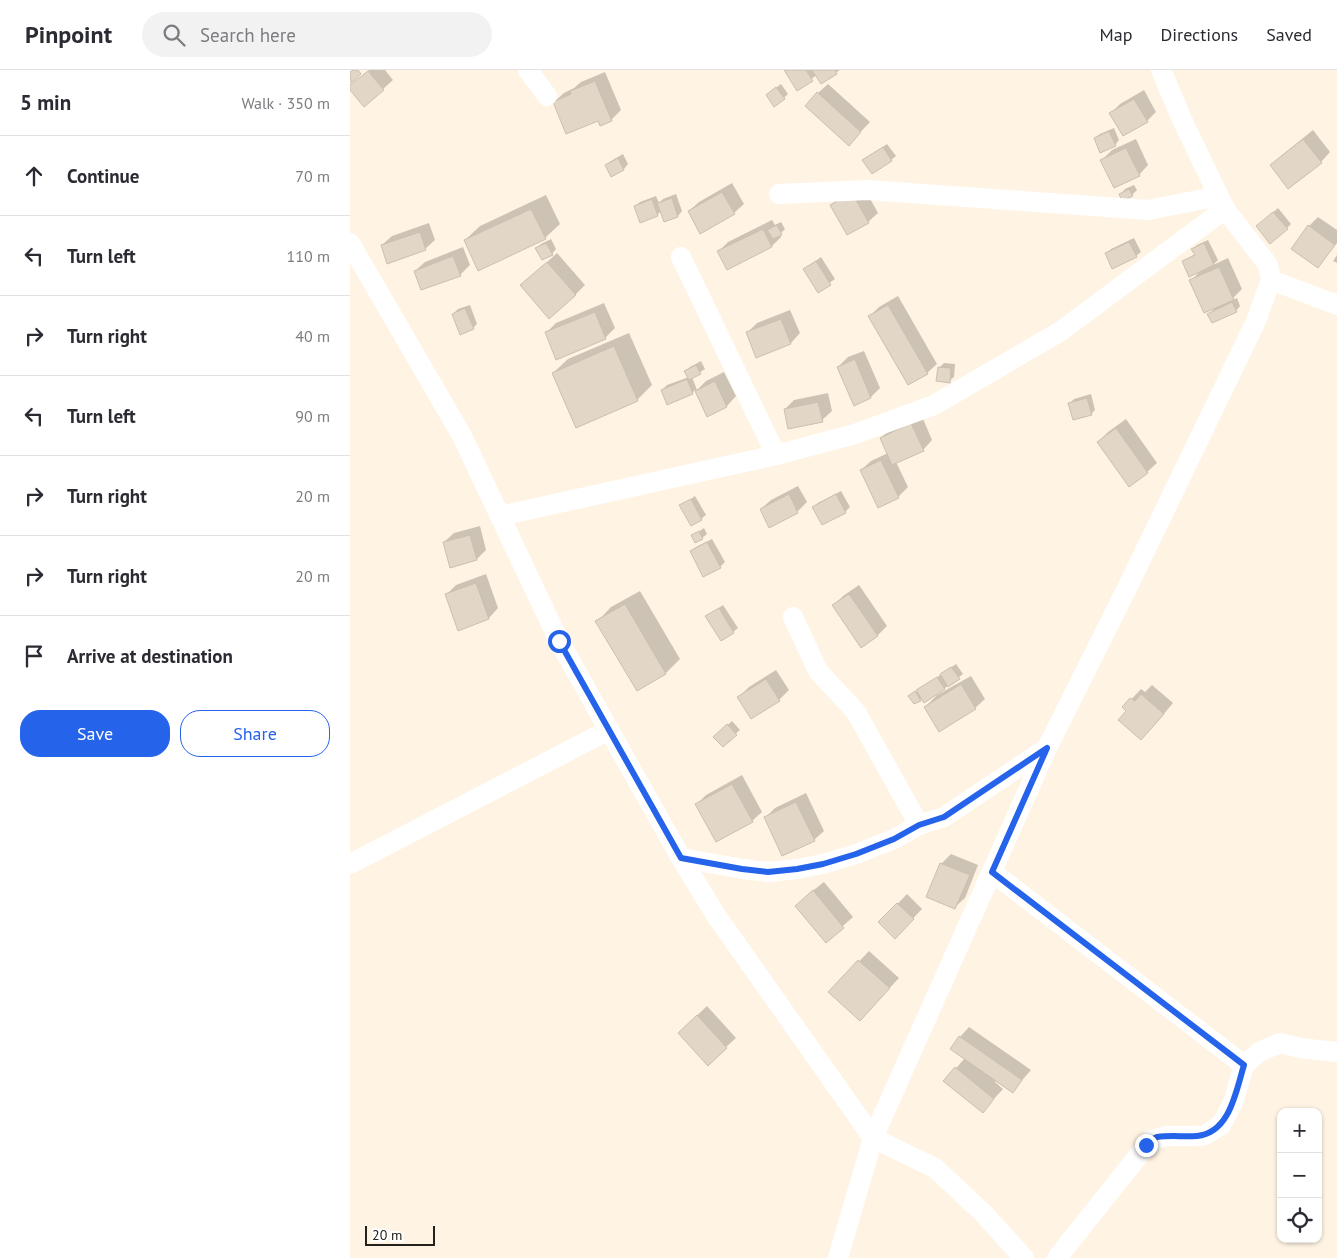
<!DOCTYPE html>
<html lang="en">
<head>
<meta charset="utf-8">
<style>
  body { margin:0; font-family:"PT Sans",sans-serif; background:#f2f2f3; color:#2b2b33 }
  .controls { position:absolute; right:15px; bottom:15px; display:grid; overflow:hidden; border-radius:10px; box-shadow:0 1px 4px #0004 }
  .controls button { width:45px; height:45px; display:grid; place-items:center; padding:0; border:0; border-bottom:1px solid #e1e1e2; background:#fff; color:#2b2b33; font:25px sans-serif }
  .scale { position:absolute; left:15px; bottom:12px; width:70px; box-sizing:border-box; padding-left:5px; border:2px solid #24201a; border-top:0; font-size:14px; line-height:18px; white-space:nowrap; color:#24201a; -webkit-text-stroke:4px #fff; paint-order:stroke }
  .stop { position:absolute; width:15px; height:15px; margin:-11px; border:4px solid #2563eb; border-radius:50%; background:#fff }
  .stop.end { background:#2563eb; border-color:#fff; box-shadow:0 1px 5px #0008 }
  .list { margin:0; padding:0; list-style:none }
  h2 { display:flex; justify-content:space-between; align-items:center; height:65px; margin:0; padding:0 20px; font-size:21px }
  h2 small { font-size:16px; font-weight:400; color:#7c7c81 }
  .list li { display:grid; grid-template-columns:32px 1fr auto; gap:15px; align-items:center; box-sizing:border-box; height:80px; padding:0 20px; border-top:1px solid #e1e1e2 }
  .list b { display:block; font-size:19px; white-space:nowrap }
  .list em { font-size:16px; font-style:normal; color:#7c7c81 }
  .actions { display:flex; gap:10px; padding:15px 20px }
  .actions a { flex:1; padding:11px 0; border:1px solid #2563eb; border-radius:20px; text-align:center; font-size:18px; color:#2563eb }
  .actions .main { background:#2563eb; color:#fff }
  .icon { flex:none; width:28px; height:28px; fill:none; stroke:currentColor; stroke-width:2; stroke-linecap:round; stroke-linejoin:round }
  .map { position:relative; flex:none; width:987px; height:1188px; overflow:hidden }
  header { display:flex; align-items:center; gap:30px; box-sizing:border-box; height:70px; padding:0 25px; background:#fff; border-bottom:1px solid #e1e1e2 }
  header strong { font-size:24px }
  nav { display:flex; gap:28px; margin-inline-start:auto; font-size:18px }
  .search { width:350px; height:45px; background:#f2f2f3; display:flex; align-items:center; gap:12px; box-sizing:border-box; padding:0 18px; border-radius:28px; color:#7c7c81; font-size:19px }
  main { display:flex }
  aside { flex:1; background:#fff }
  .map>svg:first-child { display:block }
  .shadow { fill:#0003 }
  .building { fill:#e2d7c7; stroke:#cbc0b0 }
  .lines { fill:none; stroke-linecap:round; stroke-linejoin:round }
  .street { stroke:#fff; stroke-width:20 }
  .route { stroke:#2563eb; stroke-width:6 }
</style>
</head>
<body>
<header>
<strong>Pinpoint</strong>
<div class="search"><svg class="icon" aria-label="search" viewBox="0 0 24 24"><circle cx="10" cy="10" r="6"/><path d="M15 15l6 6"/></svg>Search here</div>
<nav><a>Map</a><a>Directions</a><a>Saved</a></nav>
</header>
<main>
<aside>
<h2>5 min<small>Walk · 350 m</small></h2>
<ul class="list">
<li><svg class="icon" aria-label="ahead" viewBox="0 0 24 24"><path d="M12 20V5M6 11l6-6 6 6"/></svg><div><b>Continue</b></div><em>70 m</em></li>
<li><svg class="icon" aria-label="left" viewBox="0 0 24 24"><path d="M17 20v-9H6M10 6l-5 5 5 5"/></svg><div><b>Turn left</b></div><em>110 m</em></li>
<li><svg class="icon" aria-label="right" viewBox="0 0 24 24"><path d="M7 20v-9h11M14 6l5 5-5 5"/></svg><div><b>Turn right</b></div><em>40 m</em></li>
<li><svg class="icon" aria-label="left" viewBox="0 0 24 24"><path d="M17 20v-9H6M10 6l-5 5 5 5"/></svg><div><b>Turn left</b></div><em>90 m</em></li>
<li><svg class="icon" aria-label="right" viewBox="0 0 24 24"><path d="M7 20v-9h11M14 6l5 5-5 5"/></svg><div><b>Turn right</b></div><em>20 m</em></li>
<li><svg class="icon" aria-label="right" viewBox="0 0 24 24"><path d="M7 20v-9h11M14 6l5 5-5 5"/></svg><div><b>Turn right</b></div><em>20 m</em></li>
<li><svg class="icon" aria-label="arrive" viewBox="0 0 24 24"><path d="M6 21V4h12l-3 4 3 4H6"/></svg><div><b>Arrive at destination</b></div></li>
</ul>
<div class="actions"><a class="main">Save</a><a>Share</a></div>
</aside>
<div class="map">
<svg width="987" height="1188" viewBox="0 0 987 1188">
  <rect width="100%" height="100%" fill="#fff4e3"/>
  <g class="shadow">
    <polygon points="19,0 35,0 43,10 33,19 0,18"/>
    <polygon points="436,0 490,0 471,12 467,5 447,19"/>
    <polygon points="255,2 271,40 261,50 249,49 204,32 214,23 224,18 231,12"/>
    <polygon points="431,14 438,24 434,28 422,21"/>
    <polygon points="478,14 520,52 499,74 468,23"/>
    <polygon points="794,20 806,42 797,51 761,43 770,34"/>
    <polygon points="764,58 769,70 765,75 745,68 750,64"/>
    <polygon points="963,60 980,82 971,92 921,95 931,86"/>
    <polygon points="786,69 798,95 789,105 752,90 762,80"/>
    <polygon points="537,74 546,86 541,90 514,90"/>
    <polygon points="273,84 278,94 274,99 261,105 256,95 261,91"/>
    <polygon points="382,113 394,134 384,143 339,141 349,132"/>
    <polygon points="512,114 528,143 518,152 481,135 491,126"/>
    <polygon points="784,115 787,120 782,125 771,124 775,119"/>
    <polygon points="326,124 332,141 328,146 314,150 311,141 307,145 285,136 290,132 306,126 309,133 313,129"/>
    <polygon points="196,125 210,154 195,168 115,170 130,156"/>
    <polygon points="928,138 941,154 937,158 912,152"/>
    <polygon points="968,147 987,160 987,173 968,196 959,156"/>
    <polygon points="422,150 425,155 431,152 435,159 430,164 431,167 422,176 369,181 378,172"/>
    <polygon points="79,153 85,170 75,179 32,175 42,166"/>
    <polygon points="784,168 791,182 786,186 757,183 761,179"/>
    <polygon points="201,169 206,179 202,184 187,178 191,174"/>
    <polygon points="858,170 868,190 863,195 878,188 892,219 880,231 887,228 890,236 886,241 859,244 866,237 841,211 850,201 834,191 845,184 843,179 847,175"/>
    <polygon points="113,177 120,195 110,205 65,201 75,192"/>
    <polygon points="207,183 235,215 225,225 172,215"/>
    <polygon points="987,185 987,193 983,191"/>
    <polygon points="471,187 485,209 468,221 454,199"/>
    <polygon points="548,226 587,294 577,303 520,246 529,237"/>
    <polygon points="254,233 265,258 255,268 196,263 206,253"/>
    <polygon points="120,235 127,254 123,258 103,244 108,239"/>
    <polygon points="440,240 450,263 441,273 407,286 397,263 407,253"/>
    <polygon points="279,263 302,315 287,330 203,303 218,289"/>
    <polygon points="514,281 530,318 521,327 488,297 498,287"/>
    <polygon points="351,291 355,299 342,307 347,320 356,311 374,302 386,326 377,336 358,345 345,320 342,323 312,320 317,315 339,307 336,301 340,297"/>
    <polygon points="594,293 605,294 604,307 599,311 590,297"/>
    <polygon points="478,323 482,341 472,350 435,339 444,330"/>
    <polygon points="741,324 745,340 741,344 720,333 724,329"/>
    <polygon points="571,344 582,370 573,380 546,392 558,417 548,427 511,400 521,391 538,383 531,368 541,358"/>
    <polygon points="776,349 807,393 797,402 748,372 758,362"/>
    <polygon points="448,416 457,432 447,442 419,456 411,439 421,430"/>
    <polygon points="491,421 500,437 495,442 472,454 463,437 468,433"/>
    <polygon points="345,426 356,445 351,449 331,436"/>
    <polygon points="130,456 136,480 127,489 101,496 94,472 104,463"/>
    <polygon points="354,458 357,464 352,468 342,466"/>
    <polygon points="362,469 375,492 370,497 341,481 346,477"/>
    <polygon points="136,504 148,538 139,548 109,559 96,525 106,515"/>
    <polygon points="509,515 537,556 528,565 512,576 484,535 493,526"/>
    <polygon points="290,521 330,589 316,603 247,552 261,537"/>
    <polygon points="373,535 388,558 383,562 357,546"/>
    <polygon points="606,594 613,604 595,618 572,627 570,630 560,626"/>
    <polygon points="426,600 439,620 429,630 402,647 389,627 399,617"/>
    <polygon points="621,606 635,629 625,638 575,637 587,625"/>
    <polygon points="802,615 823,633 801,659 774,637 791,619 795,622"/>
    <polygon points="382,651 390,660 373,675 365,667"/>
    <polygon points="392,705 412,742 402,751 347,734 356,725"/>
    <polygon points="456,723 474,761 464,770 415,748 425,738"/>
    <polygon points="601,784 628,795 615,828 605,837 577,826 591,794"/>
    <polygon points="474,812 503,847 476,871 456,826"/>
    <polygon points="557,824 572,839 545,867 530,852"/>
    <polygon points="519,881 549,908 519,940 480,922"/>
    <polygon points="357,936 386,968 376,977 339,953"/>
    <polygon points="619,957 681,1000 662,1022 646,1010 645,1012 653,1019 633,1041 595,1011 615,988 610,967"/>
  </g>
  <g class="building">
    <polygon points="3,0 8,0 11,4 1,13 0,2"/>
    <polygon points="434,0 456,0 463,11 447,21"/>
    <polygon points="462,0 485,0 487,4 471,14"/>
    <polygon points="18,1 34,20 14,37 0,20 0,15"/>
    <polygon points="245,11 262,51 250,56 248,51 216,64 203,32 221,24 220,21"/>
    <polygon points="426,17 435,29 424,37 416,25"/>
    <polygon points="467,22 511,62 499,76 455,36"/>
    <polygon points="784,29 798,52 773,66 759,43"/>
    <polygon points="759,61 766,76 750,83 744,68"/>
    <polygon points="953,69 972,93 938,119 920,95"/>
    <polygon points="533,77 542,91 522,104 512,90"/>
    <polygon points="776,78 790,106 764,118 750,90"/>
    <polygon points="268,88 274,100 261,107 255,95"/>
    <polygon points="779,119 783,126 772,131 769,124"/>
    <polygon points="372,122 385,144 350,164 338,141"/>
    <polygon points="502,123 519,153 497,165 480,135"/>
    <polygon points="322,128 328,147 314,152 307,133"/>
    <polygon points="302,129 308,146 290,153 284,136"/>
    <polygon points="181,139 196,169 128,201 114,170"/>
    <polygon points="923,142 938,159 920,174 906,156"/>
    <polygon points="427,155 432,165 423,169 417,160"/>
    <polygon points="958,155 985,175 968,198 941,179"/>
    <polygon points="413,159 422,177 377,200 367,181"/>
    <polygon points="70,162 76,180 37,194 31,175"/>
    <polygon points="779,172 787,187 762,199 755,183"/>
    <polygon points="196,173 203,185 192,190 185,178"/>
    <polygon points="854,173 864,195 839,207 832,191 845,185 841,179"/>
    <polygon points="103,186 111,206 71,220 64,201"/>
    <polygon points="466,191 481,215 468,223 453,199"/>
    <polygon points="197,192 226,225 199,249 170,215"/>
    <polygon points="869,197 884,230 854,243 839,210"/>
    <polygon points="882,232 887,242 862,253 857,244"/>
    <polygon points="538,235 578,304 558,315 518,246"/>
    <polygon points="115,238 124,259 110,265 102,244"/>
    <polygon points="245,242 256,269 206,290 195,262"/>
    <polygon points="431,249 441,274 406,288 396,262"/>
    <polygon points="264,276 288,331 226,358 202,303"/>
    <polygon points="505,289 521,328 504,336 487,297"/>
    <polygon points="346,295 351,304 339,310 334,301"/>
    <polygon points="588,297 601,298 600,313 586,311"/>
    <polygon points="337,309 343,324 317,335 311,320"/>
    <polygon points="365,311 377,337 357,347 345,321"/>
    <polygon points="737,328 742,345 723,350 718,333"/>
    <polygon points="468,332 473,352 438,359 434,339"/>
    <polygon points="561,353 574,381 542,395 530,368"/>
    <polygon points="766,358 798,403 779,417 747,372"/>
    <polygon points="531,390 549,428 528,438 510,400"/>
    <polygon points="439,424 448,443 419,458 410,439"/>
    <polygon points="486,424 496,443 472,455 462,437"/>
    <polygon points="341,429 352,450 341,456 329,435"/>
    <polygon points="349,461 353,469 345,473 341,465"/>
    <polygon points="120,465 127,490 100,498 93,472"/>
    <polygon points="357,472 371,498 353,507 340,481"/>
    <polygon points="126,513 139,549 108,561 95,524"/>
    <polygon points="499,524 528,566 511,578 482,535"/>
    <polygon points="275,534 316,604 287,621 245,551"/>
    <polygon points="369,538 384,563 371,571 355,546"/>
    <polygon points="601,597 610,609 598,617 590,604"/>
    <polygon points="587,607 595,619 574,633 566,620"/>
    <polygon points="416,609 430,631 401,649 387,627"/>
    <polygon points="611,614 626,639 589,662 574,637"/>
    <polygon points="565,621 571,631 564,634 558,626"/>
    <polygon points="791,624 814,644 791,670 768,650 776,641 772,637 780,628 785,631"/>
    <polygon points="377,654 387,665 373,677 363,667"/>
    <polygon points="382,714 403,752 366,772 345,734"/>
    <polygon points="446,732 465,771 432,786 414,747"/>
    <polygon points="590,793 620,805 605,839 576,827"/>
    <polygon points="463,820 494,858 476,873 445,836"/>
    <polygon points="547,833 564,849 545,869 528,852"/>
    <polygon points="508,890 540,918 510,951 478,922"/>
    <polygon points="347,945 377,978 358,996 328,963"/>
    <polygon points="609,966 672,1010 663,1023 600,979"/>
    <polygon points="605,997 644,1029 633,1043 593,1011"/>
  </g>
  <g class="lines">
    <g class="street">
      <polyline points="178,0 197,26"/>
      <polyline points="429,124 518,120 798,140 869,126"/>
      <polyline points="0,173 112,366 209,571 331,788 365,844 523,1068 585,1098 633,1143 674,1188"/>
      <polyline points="331,187 426,385"/>
      <polyline points="921,210 987,235"/>
      <polyline points="150,446 426,385 505,364 584,335 711,261 875,139"/>
      <polyline points="443,547 468,601 506,642 569,755"/>
      <polyline points="331,788 393,799 418,802 447,799 473,794 506,784 544,769 569,755 594,747 697,678"/>
      <polyline points="0,794 259,660"/>
      <polyline points="642,802 894,995"/>
      <polyline points="488,1188 523,1068 697,678 781,510 906,251 921,210 918,195 875,139 834,54 811,0"/>
      <polyline points="707,1188 801,1070 817,1066 846,1066 855,1065 871,1055 883,1033 894,995 909,982 930,973 950,978 987,982"/>
    </g>
  </g>
  <g class="lines">
    <path class="route" d="M209,571L331,788L392,799L418,802L447,799L473,794L506,784L544,769L569,755L594,747L697,678L642,802L894,995C886,1021 880,1063 847,1066C834,1067 821,1065 807,1067L801,1070L796,1075"/>
  </g>
</svg>
<div class="controls">
<button>+</button>
<button>−</button>
<button><svg class="icon" aria-label="locate" viewBox="0 0 24 24"><circle cx="12" cy="12" r="6"/><path d="M12 2v4M12 18v4M2 12h4M18 12h4"/></svg></button>
</div>
<div class="scale">20 m</div>
<div class="stop" style="left:209px;top:571px"></div>
<div class="stop end" style="left:796px;top:1075px"></div>
</div>
</main>
</body>
</html>
